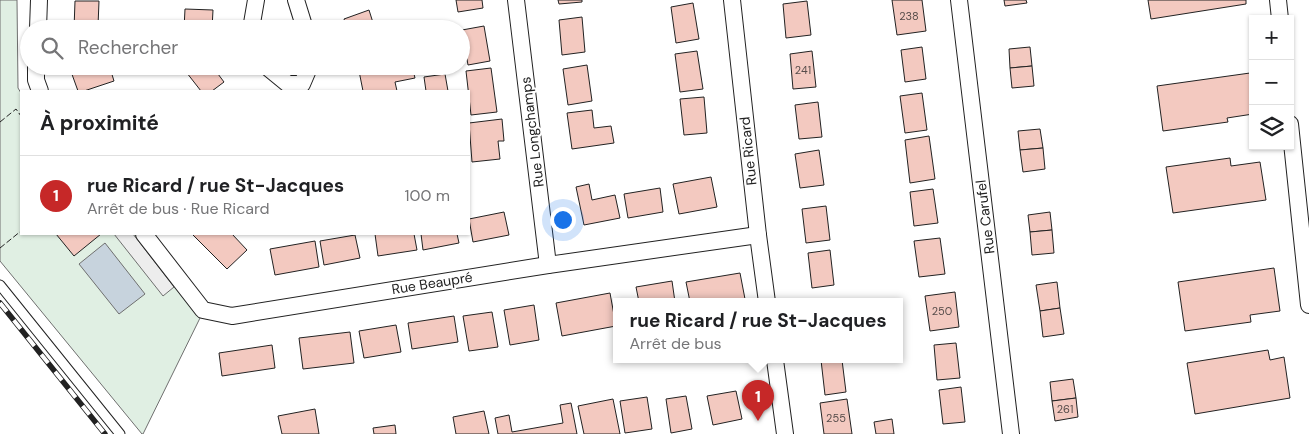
<!DOCTYPE html>
<html lang="fr">
<head>
<meta charset="utf-8">
<style>
  body { margin:0; font-family:"DM Sans",sans-serif; background:#f6f6f6; color:#202124 }
  .controls { position:absolute; right:15px; top:15px; display:grid; overflow:hidden; border-radius:0px; box-shadow:0 1px 4px #0004 }
  .controls button { width:45px; height:45px; display:grid; place-items:center; padding:0; border:0; border-bottom:1px solid #e0e0e0; background:#fff; color:#202124; font:25px sans-serif }
  .you { position:absolute; left:562px; top:219px; width:18px; height:18px; margin:-12px; border:4px solid #fff; border-radius:50%; background:#1a73e8; box-shadow:0 0 0 8px #1a73e833 }
  .badge { display:grid; place-items:center; width:32px; height:32px; border-radius:50%; background:#c62828; color:#fff; font-size:16px; font-weight:700 }
  .pin { position:absolute; translate:-50% -41px; filter:drop-shadow(0 1px 2px #0008) }
  .pin::after { content:''; position:absolute; top:26px; width:18px; height:15px; background:inherit; clip-path:polygon(0 0,100% 0,50% 100%) }
  .popup { position:absolute; left:613px; top:298px; width:290px; height:65px; box-sizing:border-box; display:grid; place-content:center; border-radius:0px; background:#fff; filter:drop-shadow(0 1px 4px #0005); font-size:16px; white-space:nowrap; color:#757577 }
  .popup b { font-size:19px; color:#202124 }
  .popup::after { content:''; position:absolute; left:50%; top:100%; margin-left:-10px; border:10px solid transparent; border-top-color:#fff }
  .list { margin:0; padding:0; list-style:none }
  h2 { display:flex; justify-content:space-between; align-items:center; height:65px; margin:0; padding:0 20px; font-size:21px }
  h2 small { font-size:16px; font-weight:400; color:#757577 }
  .list li { display:grid; grid-template-columns:32px 1fr auto; gap:15px; align-items:center; box-sizing:border-box; height:80px; padding:0 20px; border-top:1px solid #e0e0e0 }
  .list b { display:block; font-size:19px; white-space:nowrap }
  .list p { margin:0; font-size:16px; white-space:nowrap; color:#757577 }
  .list em { font-size:16px; font-style:normal; color:#757577 }
  .icon { flex:none; width:28px; height:28px; fill:none; stroke:currentColor; stroke-width:2; stroke-linecap:round; stroke-linejoin:round }
  .map { position:relative; flex:none; width:1309px; height:434px; overflow:hidden }
  .search { position:absolute; background:#fff; box-shadow:0 1px 4px #0004; left:20px; top:20px; width:450px; height:55px; display:flex; align-items:center; gap:12px; box-sizing:border-box; padding:0 18px; border-radius:28px; color:#757577; font-size:19px }
  .panel { position:absolute; background:#fff; box-shadow:0 1px 4px #0004; left:20px; top:90px; width:450px; height:145px; border-radius:0px }
  .map>svg:first-child { display:block }
  .green { fill:#e0efe3; stroke:#6f6f6f }
  .parking { fill:#ededed; stroke:#6f6f6f }
  .water { fill:#c7d3dd; stroke:#6f6f6f }
  .building { fill:#f3c9c0; stroke:#222 }
  .lines { fill:none; stroke-linecap:round; stroke-linejoin:round }
  .lane-casing { stroke:#222; stroke-width:11 }
  .street-casing { stroke:#222; stroke-width:18 }
  .lane { stroke:#fff; stroke-width:9 }
  .street { stroke:#fff; stroke-width:16 }
  .rail-casing { stroke:#222; stroke-width:5.5 }
  .rail { stroke:#fff; stroke-width:4; stroke-dasharray:11; stroke-linecap:butt }
  .fence { stroke:#222; stroke-width:1; stroke-dasharray:6 2.5; stroke-linecap:butt }
  .labels { text-anchor:middle; stroke-width:4; stroke-linejoin:round; paint-order:stroke }
  .number-label { font-size:11px; fill:#564c4a }
  .street-label { font-size:14px; fill:#222; stroke:#fff }
</style>
</head>
<body>
<div class="map">
<svg width="1309" height="434" viewBox="0 0 1309 434">
  <rect width="100%" height="100%" fill="#fff"/>
  <polygon class="green" points="0,0 17,0 18,88 21,93 21,234 135,234 201,316 143,434 142,434 0,261"/>
  <polygon class="parking" points="114,234 133,234 174,287 163,296"/>
  <polygon class="water" points="105,243 145,294 119,314 79,264"/>
  <g class="building">
    <polygon points="456,0 482,0 483,8 458,12"/>
    <polygon points="558,0 582,0 582,2 559,4"/>
    <polygon points="892,0 922,0 926,31 897,35"/>
    <polygon points="1004,0 1026,0 1027,3 1005,6"/>
    <polygon points="1148,0 1246,0 1246,4 1151,19"/>
    <polygon points="75,1 99,1 98,26 107,26 107,29 74,29"/>
    <polygon points="807,1 811,35 786,38 783,4"/>
    <polygon points="693,3 699,39 676,43 671,7"/>
    <polygon points="185,9 213,10 212,29 184,29"/>
    <polygon points="369,10 375,29 347,29 344,19"/>
    <polygon points="582,17 585,52 562,55 559,20"/>
    <polygon points="484,26 490,61 468,65 462,30"/>
    <polygon points="922,47 926,79 905,82 901,50"/>
    <polygon points="1030,47 1032,66 1010,68 1009,49"/>
    <polygon points="697,51 703,89 680,92 675,54"/>
    <polygon points="812,51 816,87 793,89 790,54"/>
    <polygon points="587,65 592,101 568,105 563,69"/>
    <polygon points="69,66 99,66 100,71 110,68 114,81 84,91 78,91"/>
    <polygon points="185,66 212,66 224,82 212,91 201,91 183,68"/>
    <polygon points="358,66 412,66 415,78 395,82 397,91 363,91"/>
    <polygon points="1032,66 1034,86 1012,88 1010,68"/>
    <polygon points="491,68 497,112 471,115 466,71"/>
    <polygon points="1250,73 1253,96 1253,114 1227,118 1228,122 1163,131 1157,86"/>
    <polygon points="445,74 448,91 426,91 424,77"/>
    <polygon points="922,93 927,130 905,133 900,96"/>
    <polygon points="704,97 707,133 684,135 680,99"/>
    <polygon points="818,102 822,137 799,139 795,105"/>
    <polygon points="592,110 594,128 611,126 614,143 572,149 567,113"/>
    <polygon points="502,119 504,141 498,141 500,159 472,162 469,123"/>
    <polygon points="1040,129 1043,148 1020,150 1018,131"/>
    <polygon points="929,136 935,179 910,183 905,140"/>
    <polygon points="1043,148 1045,169 1023,172 1020,150"/>
    <polygon points="819,150 824,185 800,188 795,154"/>
    <polygon points="1230,158 1231,166 1260,162 1266,200 1173,213 1166,167"/>
    <polygon points="711,177 717,207 679,214 673,184"/>
    <polygon points="589,184 592,200 615,195 620,218 584,225 576,187"/>
    <polygon points="660,188 663,212 628,218 624,194"/>
    <polygon points="933,189 938,223 914,226 910,192"/>
    <polygon points="826,206 830,240 806,243 802,209"/>
    <polygon points="504,212 509,235 473,242 469,219"/>
    <polygon points="1050,212 1052,230 1030,232 1028,215"/>
    <polygon points="1052,230 1054,253 1032,255 1030,232"/>
    <polygon points="56,234 101,234 74,256"/>
    <polygon points="192,234 232,234 247,250 227,269"/>
    <polygon points="375,234 414,234 417,250 378,256"/>
    <polygon points="421,234 457,234 459,243 423,250"/>
    <polygon points="355,235 360,258 324,265 320,241"/>
    <polygon points="940,238 945,274 919,277 914,241"/>
    <polygon points="315,241 319,267 275,275 270,249"/>
    <polygon points="830,250 834,285 812,288 808,253"/>
    <polygon points="1274,268 1280,311 1250,315 1251,322 1185,331 1178,282"/>
    <polygon points="740,273 745,299 724,302 690,302 686,282"/>
    <polygon points="672,281 675,302 639,302 636,287"/>
    <polygon points="1057,282 1060,308 1040,311 1036,285"/>
    <polygon points="955,292 959,327 930,331 925,296"/>
    <polygon points="610,293 616,326 562,336 556,303"/>
    <polygon points="534,305 539,340 510,345 504,310"/>
    <polygon points="1060,308 1064,334 1043,337 1040,311"/>
    <polygon points="492,312 498,347 469,351 463,316"/>
    <polygon points="454,316 458,342 412,349 408,323"/>
    <polygon points="396,325 401,352 364,358 359,331"/>
    <polygon points="350,332 354,363 303,369 299,338"/>
    <polygon points="956,343 960,378 937,380 934,345"/>
    <polygon points="272,345 275,368 222,376 219,353"/>
    <polygon points="1268,350 1270,360 1284,357 1290,398 1195,414 1187,363"/>
    <polygon points="821,360 842,360 846,392 825,395"/>
    <polygon points="1073,379 1076,398 1052,401 1050,382"/>
    <polygon points="961,387 965,422 943,424 939,390"/>
    <polygon points="736,391 742,419 713,425 707,396"/>
    <polygon points="686,396 692,429 671,433 666,399"/>
    <polygon points="647,397 652,429 625,433 620,401"/>
    <polygon points="1076,398 1078,417 1055,421 1052,401"/>
    <polygon points="613,399 620,434 584,434 578,406"/>
    <polygon points="847,399 852,434 824,434 820,403"/>
    <polygon points="571,403 577,434 498,434 495,418 509,415 512,432 563,423 560,405"/>
    <polygon points="315,409 319,434 282,434 278,416"/>
    <polygon points="484,411 489,434 456,434 453,417"/>
    <polygon points="892,419 894,434 876,434 874,422"/>
    <polygon points="395,425 396,434 374,434 373,428"/>
  </g>
  <g class="lines">
    <defs>
      <polyline id="lane" points="0,285 120,434"/>
      <g id="street">
        <polyline points="296,0 305,29"/>
        <polyline points="516,0 548,265"/>
        <polyline points="732,0 758,235 767,302"/>
        <polyline points="959,0 1011,434"/>
        <polyline points="1278,0 1280,19"/>
        <polyline points="38,29 39,0"/>
        <polyline points="251,29 256,0"/>
        <polyline points="36,66 36,80 40,91"/>
        <polyline points="266,66 288,84 302,84 308,70 307,66"/>
        <polyline points="1290,124 1309,305"/>
        <polyline points="144,234 203,310 232,316 548,265 758,235"/>
        <polyline points="775,360 785,434"/>
      </g>
    </defs>
    <use href="#lane" class="lane-casing"/>
    <use href="#street" class="street-casing"/>
    <use href="#lane" class="lane"/>
    <use href="#street" class="street"/>
    <defs>
      <polyline id="rail" points="0,303 105,434"/>
    </defs>
    <use href="#rail" class="rail-casing"/>
    <use href="#rail" class="rail"/>
    <g class="fence">
      <polyline points="0,122 16,109 21,116"/>
      <polyline points="0,248 21,231"/>
    </g>
  </g>
  <g class="labels">
    <g class="number-label">
      <text x="909" y="20">238</text>
      <text x="803" y="74">241</text>
      <text x="942" y="315">250</text>
      <text x="1065" y="413">261</text>
      <text x="836" y="422">255</text>
    </g>
    <g class="street-label">
      <text transform="translate(532 132) rotate(-97)" y="5">Rue Longchamps</text>
      <text transform="translate(748 151) rotate(-96)" y="5">Rue Ricard</text>
      <text transform="translate(985 217) rotate(-97)" y="5">Rue Carufel</text>
      <text transform="translate(432 283) rotate(-9)" y="5">Rue Beaupré</text>
    </g>
  </g>
</svg>
<div class="controls">
<button>+</button>
<button>−</button>
<button><svg class="icon" aria-label="layers" viewBox="0 0 24 24"><path d="M12 4l9 5-9 5-9-5zM3 14l9 5 9-5"/></svg></button>
</div>
<div class="you"></div>
<div class="pin badge" style="left:758px;top:421px">1</div>
<div class="popup"><b>rue Ricard / rue St-Jacques</b>Arrêt de bus</div>
<div class="search"><svg class="icon" aria-label="search" viewBox="0 0 24 24"><circle cx="10" cy="10" r="6"/><path d="M15 15l6 6"/></svg>Rechercher</div>
<section class="panel">
<h2>À proximité<small></small></h2>
<ul class="list">
<li><span class="badge">1</span><div><b>rue Ricard / rue St-Jacques</b><p>Arrêt de bus · Rue Ricard</p></div><em>100 m</em></li>
</ul>
</section>
</div>
</body>
</html>
